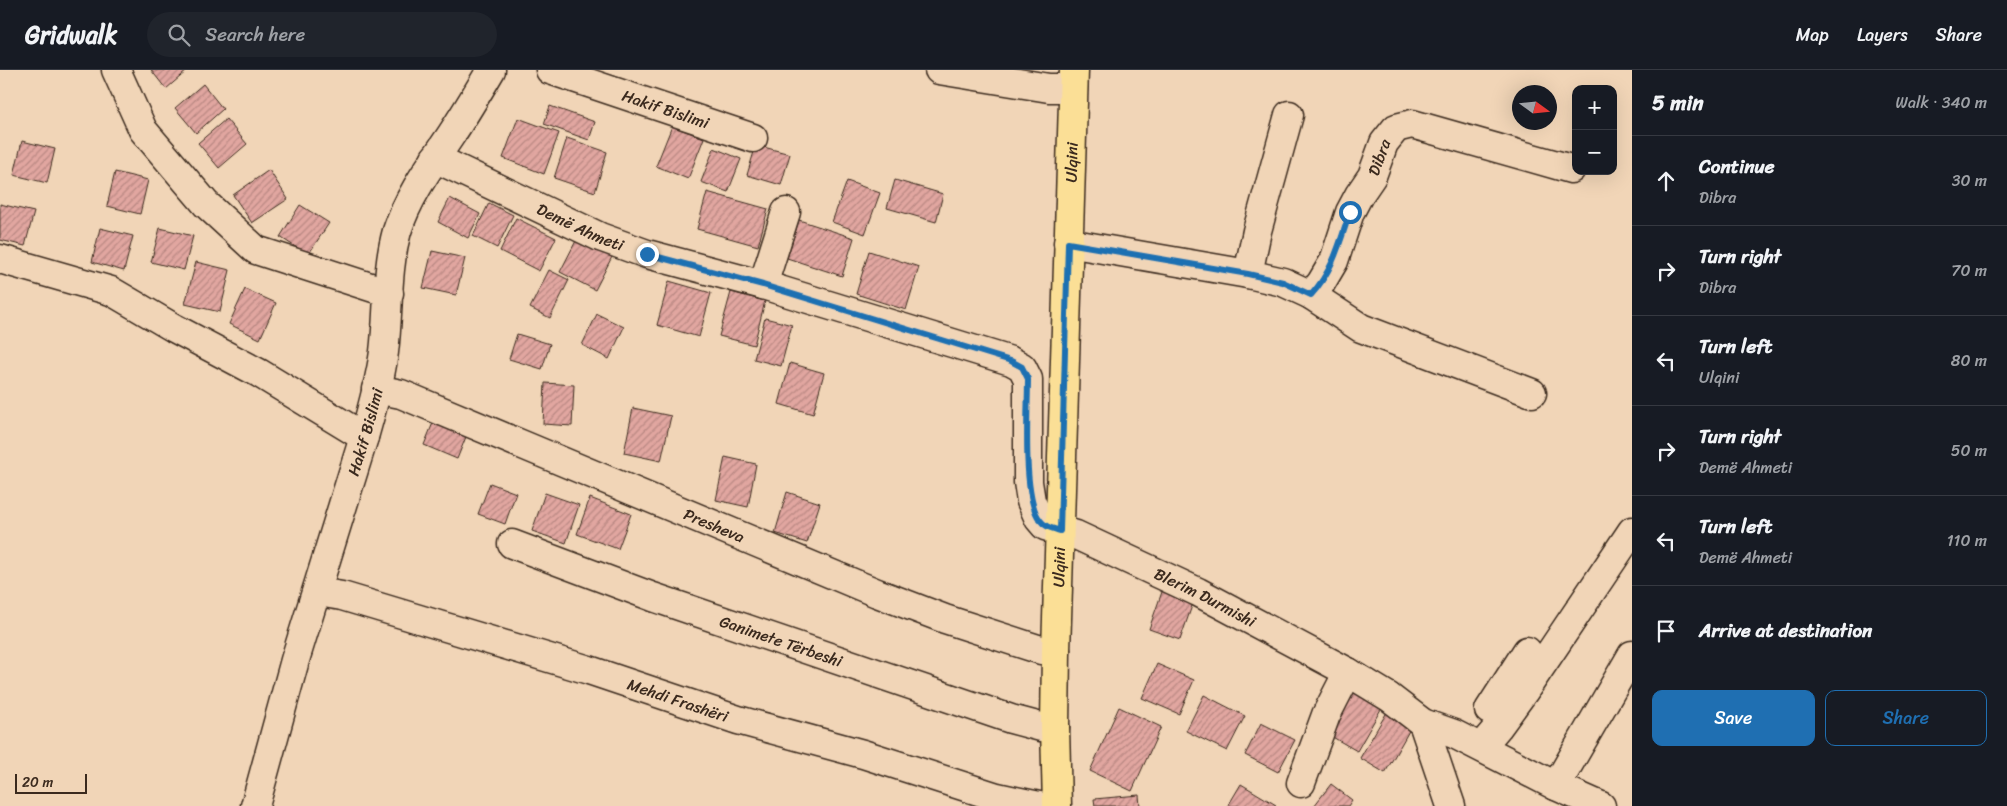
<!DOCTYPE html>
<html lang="en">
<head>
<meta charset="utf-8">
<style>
  body { margin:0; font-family:Sriracha,sans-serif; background:#20242c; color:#f1f3f6 }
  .controls { position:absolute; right:15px; top:15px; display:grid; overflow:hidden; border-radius:10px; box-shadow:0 5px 20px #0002 }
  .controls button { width:45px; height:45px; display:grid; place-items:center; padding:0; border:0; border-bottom:1px solid #363941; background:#171b24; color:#f1f3f6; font:25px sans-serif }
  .compass { position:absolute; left:1512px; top:15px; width:45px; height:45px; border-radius:50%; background:#171b24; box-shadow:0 5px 20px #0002; rotate:105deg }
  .scale { position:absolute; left:15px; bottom:12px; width:72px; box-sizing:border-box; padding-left:5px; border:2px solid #3b2a1e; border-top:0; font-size:14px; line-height:18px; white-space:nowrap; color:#3b2a1e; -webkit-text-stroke:4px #f1d5b7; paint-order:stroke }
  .stop { position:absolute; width:15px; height:15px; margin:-11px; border:4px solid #1f6fb2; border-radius:50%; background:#fff }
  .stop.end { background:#1f6fb2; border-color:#fff; box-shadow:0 1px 5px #0008 }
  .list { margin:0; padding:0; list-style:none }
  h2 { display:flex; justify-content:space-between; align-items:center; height:65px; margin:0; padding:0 20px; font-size:21px }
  h2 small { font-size:16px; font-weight:400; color:#9ea1a6 }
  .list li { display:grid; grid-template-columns:32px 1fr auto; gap:15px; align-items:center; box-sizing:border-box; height:90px; padding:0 20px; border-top:1px solid #363941 }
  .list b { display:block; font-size:19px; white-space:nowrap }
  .list p { margin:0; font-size:16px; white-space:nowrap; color:#9ea1a6 }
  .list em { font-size:16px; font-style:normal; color:#9ea1a6 }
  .actions { display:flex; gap:10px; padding:15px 20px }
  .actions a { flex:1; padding:11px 0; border:1px solid #1f6fb2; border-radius:10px; text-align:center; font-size:18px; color:#1f6fb2 }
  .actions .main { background:#1f6fb2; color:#fff }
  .icon { flex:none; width:28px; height:28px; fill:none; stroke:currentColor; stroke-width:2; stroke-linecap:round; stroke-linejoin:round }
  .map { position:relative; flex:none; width:1632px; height:736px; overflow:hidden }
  header { display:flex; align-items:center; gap:30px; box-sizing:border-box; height:70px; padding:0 25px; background:#171b24; border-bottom:1px solid #363941 }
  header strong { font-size:24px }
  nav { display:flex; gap:28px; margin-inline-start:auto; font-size:18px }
  .search { width:350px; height:45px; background:#20242c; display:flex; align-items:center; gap:12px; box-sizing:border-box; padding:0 18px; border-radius:28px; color:#9ea1a6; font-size:19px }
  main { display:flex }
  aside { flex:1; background:#171b24 }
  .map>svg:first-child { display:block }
  .building { fill:url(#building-hatch); stroke:#3b2a1e }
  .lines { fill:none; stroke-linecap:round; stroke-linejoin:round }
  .minor-casing { stroke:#3b2a1e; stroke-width:31 }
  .primary-casing { stroke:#3b2a1e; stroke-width:31 }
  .minor { stroke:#f1d5b7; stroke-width:28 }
  .primary { stroke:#fbdf96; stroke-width:28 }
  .route { stroke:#1f6fb2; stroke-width:6 }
  .labels { text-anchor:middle; stroke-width:4; stroke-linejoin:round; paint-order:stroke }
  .street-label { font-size:16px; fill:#3b2a1e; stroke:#f1d5b7 }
</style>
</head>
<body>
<header>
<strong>Gridwalk</strong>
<div class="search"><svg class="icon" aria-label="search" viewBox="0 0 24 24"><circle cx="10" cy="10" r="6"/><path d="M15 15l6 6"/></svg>Search here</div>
<nav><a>Map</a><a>Layers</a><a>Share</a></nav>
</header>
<main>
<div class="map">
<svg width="1632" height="736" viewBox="0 0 1632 736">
  <defs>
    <pattern id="building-hatch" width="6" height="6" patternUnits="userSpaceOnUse" patternTransform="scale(1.25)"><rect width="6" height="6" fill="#e1a6a0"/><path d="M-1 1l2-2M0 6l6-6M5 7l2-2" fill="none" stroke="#b88782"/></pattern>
  </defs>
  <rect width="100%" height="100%" fill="#f1d5b7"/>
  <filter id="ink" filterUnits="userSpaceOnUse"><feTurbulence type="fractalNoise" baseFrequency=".02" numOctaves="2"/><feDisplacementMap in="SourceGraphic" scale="10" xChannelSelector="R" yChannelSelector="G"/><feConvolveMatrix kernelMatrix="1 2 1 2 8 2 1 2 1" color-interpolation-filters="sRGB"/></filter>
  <g filter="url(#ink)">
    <g class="building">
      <polygon points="151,0 188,0 166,19"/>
      <polygon points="203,14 223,39 196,63 175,38"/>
      <polygon points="550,36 595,52 589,70 544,54"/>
      <polygon points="518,48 559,63 544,104 503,88"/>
      <polygon points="226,49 247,74 219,98 198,73"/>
      <polygon points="672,56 704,68 688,109 656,96"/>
      <polygon points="567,68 607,82 595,122 554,108"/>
      <polygon points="22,71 55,79 47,113 14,105"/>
      <polygon points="756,75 790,84 781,115 747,105"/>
      <polygon points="714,78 741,89 728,122 701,112"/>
      <polygon points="269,100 288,129 252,153 233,125"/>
      <polygon points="115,102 148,110 140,144 107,136"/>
      <polygon points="895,110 943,124 936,152 887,138"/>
      <polygon points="847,111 880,123 865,164 832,152"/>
      <polygon points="707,122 768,139 758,176 697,159"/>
      <polygon points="450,128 480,144 468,168 438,152"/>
      <polygon points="489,133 513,145 497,178 473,166"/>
      <polygon points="0,134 34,142 25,176 0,170"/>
      <polygon points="300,135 329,153 308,185 280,167"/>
      <polygon points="516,148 556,168 539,201 500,181"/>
      <polygon points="799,150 854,168 842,206 787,188"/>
      <polygon points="100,158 133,166 124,201 92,192"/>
      <polygon points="160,158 193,166 184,200 151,192"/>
      <polygon points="580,163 615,181 595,220 560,202"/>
      <polygon points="432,181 465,188 456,225 423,218"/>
      <polygon points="869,181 919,197 906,240 856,224"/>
      <polygon points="196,192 230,200 220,242 185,234"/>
      <polygon points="549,200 569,210 550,248 530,238"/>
      <polygon points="669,211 711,223 699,267 657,255"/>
      <polygon points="245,219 276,233 260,269 229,254"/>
      <polygon points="731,222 765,231 754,275 719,266"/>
      <polygon points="597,244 624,257 609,289 582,275"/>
      <polygon points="765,248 792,255 781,296 754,289"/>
      <polygon points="517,264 550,274 542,299 509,289"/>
      <polygon points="790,293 824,303 813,344 779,334"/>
      <polygon points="545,313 574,315 572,356 543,354"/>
      <polygon points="633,338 671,346 661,391 624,383"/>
      <polygon points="437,343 470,357 457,389 424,375"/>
      <polygon points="725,387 756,394 748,437 716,430"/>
      <polygon points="490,413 516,423 505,454 478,444"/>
      <polygon points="787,422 820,433 807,473 775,463"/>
      <polygon points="545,423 579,435 566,473 532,461"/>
      <polygon points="590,428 631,444 618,479 577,464"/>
      <polygon points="1163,519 1194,530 1180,570 1149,559"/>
      <polygon points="1157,594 1194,610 1179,644 1142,628"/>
      <polygon points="1356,616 1385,632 1357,681 1329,665"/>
      <polygon points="1204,625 1245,646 1227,681 1186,661"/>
      <polygon points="1119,637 1161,657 1132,721 1090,701"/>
      <polygon points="1390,637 1414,652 1385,703 1360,688"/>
      <polygon points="1261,653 1295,670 1278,702 1245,685"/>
      <polygon points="1241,714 1276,735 1276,736 1228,736"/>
      <polygon points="1331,714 1352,730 1348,736 1314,736"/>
      <polygon points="1139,725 1140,736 1095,736 1094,729"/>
    </g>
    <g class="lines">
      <defs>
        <g id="minor">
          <polyline points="116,0 143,60 206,134 256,180 389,223"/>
          <path id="s1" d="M550,0L753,68"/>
          <polyline points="939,0 1049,18 1073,18"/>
          <path id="s2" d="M435,88L600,167L647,184L763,215L1011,291L1022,297L1028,309V412L1031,431L1039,449L1045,456L1076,465L1198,522L1348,602L1389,627L1423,653L1454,664L1556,716L1601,736"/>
          <polyline points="1068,173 1248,204 1283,212 1311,225 1361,258 1532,323"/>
          <polyline points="0,189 111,221 174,258 259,303 364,367"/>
          <polyline points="1248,204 1257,161 1289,45"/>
          <polyline points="763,215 786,142"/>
          <path id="s3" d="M1311,225L1321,213L1334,191L1350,142L1359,125L1372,106L1384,73L1396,58L1412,54L1571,99"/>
          <path id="s4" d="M376,319L401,324L877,523L945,549L1041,580L1056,581"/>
          <path id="s5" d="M512,474L653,527L1011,649L1041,657H1055"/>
          <path id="s6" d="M318,522L342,526L589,600L738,650L863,684L997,727L1039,736"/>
          <polyline points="1489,640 1527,581"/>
          <polyline points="1423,653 1451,736"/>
          <polyline points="1481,677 1498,657 1525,620 1632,461"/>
          <polyline points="1301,713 1326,645 1348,602"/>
          <polyline points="1556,716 1632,585"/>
          <path id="s7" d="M255,736L295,590L364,367C372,339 380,311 384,282C389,242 386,200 397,161C408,126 431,95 451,65C465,44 478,22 491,0"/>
        </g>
        <g id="primary">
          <path id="s8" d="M1057,736L1055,657L1056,581L1074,0"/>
        </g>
      </defs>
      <use href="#minor" class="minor-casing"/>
      <use href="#primary" class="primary-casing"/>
      <use href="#minor" class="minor"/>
      <use href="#primary" class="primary"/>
    </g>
  </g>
  <g class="lines" filter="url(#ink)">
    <path class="route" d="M647,184L763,215L1011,291L1022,297L1028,309C1028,341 1022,428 1040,450C1045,457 1052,458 1060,461L1068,173L1248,204L1283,212L1311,225C1333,201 1340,172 1350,142"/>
  </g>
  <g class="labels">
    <g class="street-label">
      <text dy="6" stroke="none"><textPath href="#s1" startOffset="122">Hakif Bislimi</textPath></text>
      <text dy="6" stroke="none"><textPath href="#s3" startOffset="155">Dibra</textPath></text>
      <text dy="6" stroke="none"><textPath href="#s8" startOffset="644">Ulqini</textPath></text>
      <text dy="6" stroke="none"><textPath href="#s2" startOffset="161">Demë Ahmeti</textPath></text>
      <text dy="6" stroke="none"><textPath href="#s7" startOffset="390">Hakif Bislimi</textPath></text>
      <text dy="6" stroke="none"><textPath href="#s4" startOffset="365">Presheva</textPath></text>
      <text dy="6" stroke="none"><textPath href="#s8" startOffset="239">Ulqini</textPath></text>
      <text dy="6" stroke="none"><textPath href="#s2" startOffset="965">Blerim Durmishi</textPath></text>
      <text dy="6" stroke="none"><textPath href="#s5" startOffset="286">Ganimete Tërbeshi</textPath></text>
      <text dy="6" stroke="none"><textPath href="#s6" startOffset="376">Mehdi Frashëri</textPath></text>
    </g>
  </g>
</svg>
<div class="controls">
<button>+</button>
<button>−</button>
</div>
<svg class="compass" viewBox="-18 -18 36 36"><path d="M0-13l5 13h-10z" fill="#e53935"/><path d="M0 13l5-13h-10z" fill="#9ea1a6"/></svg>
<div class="scale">20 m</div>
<div class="stop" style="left:1350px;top:142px"></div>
<div class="stop end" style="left:647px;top:184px"></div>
</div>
<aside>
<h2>5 min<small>Walk · 340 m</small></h2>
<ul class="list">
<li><svg class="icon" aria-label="ahead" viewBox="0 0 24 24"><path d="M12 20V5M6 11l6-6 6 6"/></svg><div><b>Continue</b><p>Dibra</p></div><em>30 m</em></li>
<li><svg class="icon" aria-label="right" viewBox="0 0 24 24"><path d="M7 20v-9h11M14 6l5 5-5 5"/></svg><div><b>Turn right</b><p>Dibra</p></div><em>70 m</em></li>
<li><svg class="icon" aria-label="left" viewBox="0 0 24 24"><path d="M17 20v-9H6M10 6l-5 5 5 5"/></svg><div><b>Turn left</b><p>Ulqini</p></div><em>80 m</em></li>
<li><svg class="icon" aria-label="right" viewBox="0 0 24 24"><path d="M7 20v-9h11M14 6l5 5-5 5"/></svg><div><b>Turn right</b><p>Demë Ahmeti</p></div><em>50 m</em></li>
<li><svg class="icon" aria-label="left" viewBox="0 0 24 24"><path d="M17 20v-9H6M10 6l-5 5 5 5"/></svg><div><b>Turn left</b><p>Demë Ahmeti</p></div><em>110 m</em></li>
<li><svg class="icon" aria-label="arrive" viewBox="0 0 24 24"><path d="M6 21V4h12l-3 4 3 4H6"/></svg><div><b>Arrive at destination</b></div></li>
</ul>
<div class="actions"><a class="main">Save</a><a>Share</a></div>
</aside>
</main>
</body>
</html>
